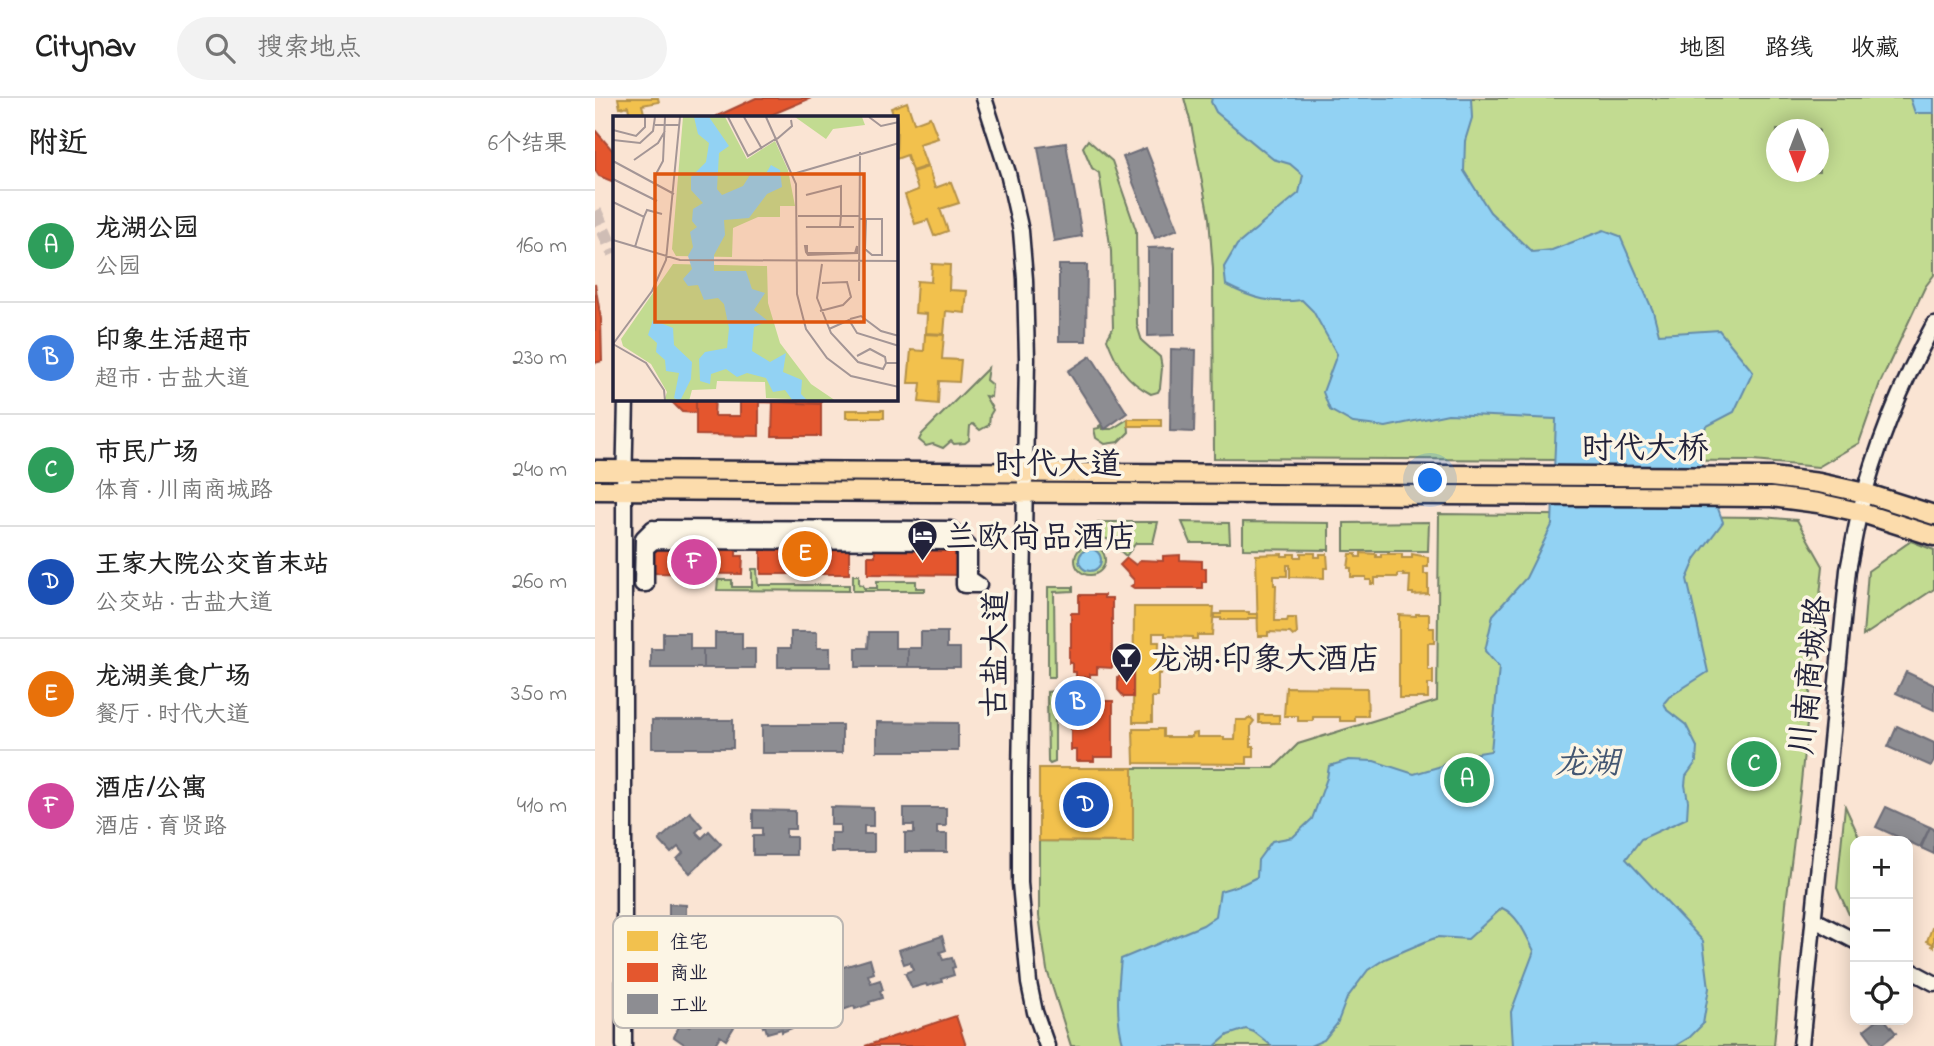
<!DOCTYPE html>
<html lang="zh">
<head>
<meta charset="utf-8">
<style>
  body { margin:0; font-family:"Indie Flower","LXGW WenKai TC",sans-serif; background:#f2f2f2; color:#222 }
  .controls { position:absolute; right:21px; bottom:21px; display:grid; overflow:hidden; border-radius:14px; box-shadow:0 4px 18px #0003 }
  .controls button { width:63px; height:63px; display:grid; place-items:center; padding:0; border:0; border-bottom:2px solid #e0e0e0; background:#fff; color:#222; font:35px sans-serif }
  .compass { position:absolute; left:1171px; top:21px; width:63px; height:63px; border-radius:50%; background:#fff; box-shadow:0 4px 18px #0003; rotate:180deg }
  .you { position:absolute; left:836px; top:383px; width:24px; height:24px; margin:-18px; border:5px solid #fff; border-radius:50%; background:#1a73e8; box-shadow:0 0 0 10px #1a73e833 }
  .badge { display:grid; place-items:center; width:46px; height:46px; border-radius:50%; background:#db2777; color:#fff; font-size:23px; font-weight:700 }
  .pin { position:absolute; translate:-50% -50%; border:4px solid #fff; box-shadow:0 2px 7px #0006 }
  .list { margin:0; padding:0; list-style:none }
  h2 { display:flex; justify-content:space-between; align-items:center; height:91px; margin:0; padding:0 28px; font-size:30px }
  h2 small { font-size:23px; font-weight:400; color:#767676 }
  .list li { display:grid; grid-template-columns:46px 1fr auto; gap:21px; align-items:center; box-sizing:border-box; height:112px; padding:0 28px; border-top:2px solid #e0e0e0 }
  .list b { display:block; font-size:26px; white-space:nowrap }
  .list p { margin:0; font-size:23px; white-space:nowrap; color:#767676 }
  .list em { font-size:23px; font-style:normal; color:#767676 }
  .icon { flex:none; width:38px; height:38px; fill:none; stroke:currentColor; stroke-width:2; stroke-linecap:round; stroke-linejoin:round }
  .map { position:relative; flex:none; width:1339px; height:948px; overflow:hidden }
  header { display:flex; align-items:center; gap:42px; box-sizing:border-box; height:98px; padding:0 35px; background:#fff; border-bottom:2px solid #e0e0e0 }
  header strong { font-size:33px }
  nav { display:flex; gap:38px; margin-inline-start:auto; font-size:24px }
  .search { width:490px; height:63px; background:#f2f2f2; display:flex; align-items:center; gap:18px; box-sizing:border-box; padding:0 24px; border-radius:38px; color:#767676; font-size:26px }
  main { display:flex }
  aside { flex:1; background:#fff }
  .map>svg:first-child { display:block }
  .green { fill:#c2db91; stroke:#727e66; stroke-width:2; fill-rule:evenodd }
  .water { fill:#92d2f3; stroke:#658ca9; stroke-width:2 }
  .homes { fill:#f2c14e; stroke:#b49148; stroke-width:2 }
  .shops { fill:#e4572e; stroke:#aa4732; stroke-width:2 }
  .industry { fill:#8d8d92; stroke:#6d6d78; stroke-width:2 }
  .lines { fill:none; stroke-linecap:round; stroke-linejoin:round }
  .minor-tunnel { stroke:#cfbdb5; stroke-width:14; stroke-dasharray:14 7; stroke-linecap:butt }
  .minor-casing { stroke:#22223b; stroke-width:19 }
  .major-casing { stroke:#22223b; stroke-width:23 }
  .minor { stroke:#fcf5e5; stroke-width:14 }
  .major { stroke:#fcdcac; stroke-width:18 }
  .labels { text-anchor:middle; stroke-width:7; stroke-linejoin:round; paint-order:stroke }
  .street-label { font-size:32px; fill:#22223b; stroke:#fcf5e5 }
  .poi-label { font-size:32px; fill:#22223b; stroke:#fcf5e5; text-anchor:start }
  .water-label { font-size:33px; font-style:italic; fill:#445772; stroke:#fcf5e5 }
  .inset-road { fill:none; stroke:#a49696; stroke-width:2 }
  .view { fill:#de560e; fill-opacity:0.15; stroke:#de560e; stroke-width:3.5 }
  .inset-edge { fill:none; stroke:#22223b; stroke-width:3.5 }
  .key { fill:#fcf5e5; stroke:#bbb6b2; stroke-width:2 }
  .key-label { font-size:19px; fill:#22223b }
</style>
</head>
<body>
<header>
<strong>Citynav</strong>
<div class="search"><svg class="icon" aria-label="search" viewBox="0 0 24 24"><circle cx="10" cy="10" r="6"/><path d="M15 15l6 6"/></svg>搜索地点</div>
<nav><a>地图</a><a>路线</a><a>收藏</a></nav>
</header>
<main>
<aside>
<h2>附近<small>6个结果</small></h2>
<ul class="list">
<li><span class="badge" style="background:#2e9e5b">A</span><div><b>龙湖公园</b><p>公园</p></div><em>160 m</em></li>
<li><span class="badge" style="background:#3f7fe0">B</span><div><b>印象生活超市</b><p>超市 · 古盐大道</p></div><em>230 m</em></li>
<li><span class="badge" style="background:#2e9e5b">C</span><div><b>市民广场</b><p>体育 · 川南商城路</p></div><em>240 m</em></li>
<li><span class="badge" style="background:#1a4fb4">D</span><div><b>王家大院公交首末站</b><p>公交站 · 古盐大道</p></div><em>260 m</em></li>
<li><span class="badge" style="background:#e8710a">E</span><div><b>龙湖美食广场</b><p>餐厅 · 时代大道</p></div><em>350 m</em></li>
<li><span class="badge" style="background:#d1479c">F</span><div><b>酒店/公寓</b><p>酒店 · 育贤路</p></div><em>410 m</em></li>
</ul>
</aside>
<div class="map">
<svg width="1339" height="948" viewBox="0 0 1339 948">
  <rect width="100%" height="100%" fill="#fae4d3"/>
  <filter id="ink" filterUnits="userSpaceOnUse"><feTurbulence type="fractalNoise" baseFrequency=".0143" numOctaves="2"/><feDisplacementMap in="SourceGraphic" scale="14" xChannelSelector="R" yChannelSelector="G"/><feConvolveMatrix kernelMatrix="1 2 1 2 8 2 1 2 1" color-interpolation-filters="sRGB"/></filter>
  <g filter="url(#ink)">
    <g class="green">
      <path d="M589,0H1339V177L1330,189L1285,285L1264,345L1223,369L1158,363L619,360L618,171L614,120L596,26ZM1182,32H1224V74H1182Z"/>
      <path d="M493,42L517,63L541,132L542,227L547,243L565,259L567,270L565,290L563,294L556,296C530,282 522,267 512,241L518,230L516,153L504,75L497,70L488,49Z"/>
      <polygon points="393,270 391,282 397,287 396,299 390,298 398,312 395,317 394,327 385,332 378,326 375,328 374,342 370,345 359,346 356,343 348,350 338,346 331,348 324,342 327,336"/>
      <polygon points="533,321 534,334 524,344 510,346 501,340 499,331 504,330 504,328 507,326 506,329 507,331 517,331"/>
      <polygon points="844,416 1167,419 1202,422 1228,468 1205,694 1191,805 1179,948 476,948 452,872 444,818 444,743 537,744 537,670 679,670 703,646 842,603"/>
      <polygon points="503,424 563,424 558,445 541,445 531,458 512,441 502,439 501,437"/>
      <polygon points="587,424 634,425 635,445 596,445"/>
      <polygon points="648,424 734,425 734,452 648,451"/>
      <polygon points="834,424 833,453 749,453 749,425"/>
      <polygon points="1316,443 1339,452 1339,491 1268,538 1273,473"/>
      <circle cx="495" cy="462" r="15"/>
      <polygon points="157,471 162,471 163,487 254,487 254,493 122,492 123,482 137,482 137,489 157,489"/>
      <polygon points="258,477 264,477 264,486 268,487 269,490 282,490 282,483 321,483 321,490 330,490 330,493 258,493"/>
      <polygon points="453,489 478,489 478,493 459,494 460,579 453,579"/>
      <polygon points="460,593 460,664 455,666 453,664 452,594"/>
      <polygon points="1250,708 1266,743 1260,743 1260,825 1257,823 1242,790"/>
    </g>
    <g class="water">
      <path d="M617,0H876L877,20L870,43L869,73L895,114L937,154L957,152L1009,132L1025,138L1058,213L1064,236L1124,232L1158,274L1139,314L1112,328L1097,340L1128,424L1101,460L1092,481L1113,574L1074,599L1069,605L1072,612L1091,627L1102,649L1101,664L1091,678L1090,687L1093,703L1092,720L1046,741L1031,761L1108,843L1114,890L1108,926L1095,939L1080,948H918L916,914L939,853C931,837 923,817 907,810L873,841L843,839L832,843L790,861L773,872L752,900L742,926L729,942L715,948H677L659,934L651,931L633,937L620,948H529C520,921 523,889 526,861L608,827L621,818L625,793L648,786L662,779L663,762L677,743L698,739L717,721L732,680L734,668L754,662L779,663L819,676L843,669L872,657L896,653L904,569L890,553L898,517L931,480L957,427L961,321L853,316L791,329L758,325L735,312L728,294L742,256L718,213L707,202C677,206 658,201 631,187L629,169L642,147L704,95L708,77L695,66L678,61L621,14L616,4Z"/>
      <polygon points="1315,0 1339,0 1339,15 1320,15"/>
      <circle cx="495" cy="462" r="11"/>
    </g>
    <g class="homes">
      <polygon points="23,0 63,0 64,4 47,7 50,19 35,19 33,8 25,10"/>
      <polygon points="312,4 319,25 335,19 343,40 324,46 332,68 317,73 312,57 301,61 302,28 301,19 299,19 296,10"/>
      <polygon points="333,69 340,90 356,84 364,105 345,111 353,133 339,138 333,122 320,126 310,97 323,92 317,74"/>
      <polygon points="337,166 355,167 354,192 372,193 370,215 351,213 349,236 331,235 332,216 320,215 322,183 336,184"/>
      <polygon points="330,236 349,237 347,261 366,262 364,284 344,283 343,306 324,304 326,285 313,285 316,252 329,253"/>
      <rect x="251" y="312" width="38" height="8"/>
      <rect x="533" y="321" width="33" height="7"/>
      <polygon points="706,455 720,455 720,459 725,459 725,456 732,456 733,470 729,470 729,480 695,479 695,467 692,467 692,478 679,478 679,487 681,487 680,523 692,523 693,520 701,520 702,536 698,538 695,535 673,534 673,538 663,538 661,457 687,456 687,458 693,458 693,456 700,456 700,459 706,459"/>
      <polygon points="766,455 781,456 781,459 786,459 786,456 807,456 807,460 817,460 817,456 833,459 833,469 829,469 829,476 833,476 833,496 818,497 818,495 814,495 815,478 808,478 809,476 803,476 803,479 784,479 784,480 780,480 780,486 776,486 776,482 771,482 771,479 756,479 756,470 753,470 755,456 761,456 761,459 766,459"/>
      <polygon points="539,509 619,509 617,537 602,537 602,541 597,541 597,539 570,538 570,535 558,535 558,544 564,544 563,571 567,571 566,576 563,576 563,599 557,599 557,624 538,624"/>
      <polygon points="626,514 654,514 654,516 663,516 663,520 653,520 653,522 626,522 626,520 619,520 619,516 626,516"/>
      <polygon points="821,516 834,516 834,530 839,530 839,545 833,545 833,572 838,572 838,586 833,586 833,600 804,600 804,517 821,518"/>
      <polygon points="691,589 772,590 773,618 760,618 760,623 745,623 745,619 718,619 718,623 703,623 703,618 689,618"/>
      <rect x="664" y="617" width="20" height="8"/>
      <polygon points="653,620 656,620 659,623 656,627 656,648 659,648 659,659 652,659 652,666 539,665 538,631 568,631 568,639 597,639 597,636 602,635 602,639 629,639 629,642 640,642 641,622 651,622"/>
      <polygon points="444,670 538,670 538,744 444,743"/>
      <polygon points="1337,830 1339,831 1339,849 1337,848 1338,846 1332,843"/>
    </g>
    <g class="shops">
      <polygon points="161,0 216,0 171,19 120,19"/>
      <polygon points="0,32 19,54 19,84 4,78 0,72"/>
      <polygon points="0,186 6,221 7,263 0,265"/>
      <polygon points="74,301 101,301 101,315 87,314"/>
      <polygon points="101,301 120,301 119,318 145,318 145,301 226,301 226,306 164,304 164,338 101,337"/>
      <polygon points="178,304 226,306 226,338 177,338"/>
      <polygon points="59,443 141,443 141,458 148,458 147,476 51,475"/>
      <polygon points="166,443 254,444 254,476 166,476"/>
      <polygon points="280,444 369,450 369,477 273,476 273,458 280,458"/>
      <polygon points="585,457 585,462 607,463 607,470 611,470 611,484 607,484 607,490 539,490 536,488 539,486 539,482 525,467 532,460 541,467 545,462 568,463 568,458"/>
      <polygon points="484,497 509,497 509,500 517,500 517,570 502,569 502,576 495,576 495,579 481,579 481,574 477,574 477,565 474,565 474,549 476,549 476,515 484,515"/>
      <polygon points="529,574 538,574 538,599 529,599 523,592 523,580"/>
      <rect x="484" y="579" width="7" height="12"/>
      <polygon points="476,591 494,591 494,597 502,597 502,603 518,603 518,659 499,659 499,663 482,663 482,652 476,652"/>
      <polygon points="361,918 371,948 270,948"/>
    </g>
    <g class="industry">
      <polygon points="471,45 487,138 459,143 443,49"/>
      <polygon points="551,50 583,131 560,140 528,59"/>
      <polygon points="579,149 579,237 553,238 553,150"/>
      <polygon points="464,167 492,167 491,243 464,243"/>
      <polygon points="576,251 601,252 599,334 575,333"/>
      <polygon points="496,258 532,315 510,331 473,273"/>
      <polygon points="196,534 222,534 222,550 235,550 235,569 183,569 183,550 196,550"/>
      <polygon points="274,534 300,534 300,550 313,550 313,569 261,569 261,550 273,550"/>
      <polygon points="326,534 352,534 352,550 365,550 365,569 313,569 313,550 326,550"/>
      <polygon points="68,535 95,535 95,551 108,551 108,570 56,570 56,551 68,551"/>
      <polygon points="120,535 147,535 147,551 160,551 160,570 108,570 108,551 120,551"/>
      <polygon points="1311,574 1339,587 1339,612 1301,595"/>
      <rect x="57" y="622" width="81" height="28"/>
      <polygon points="282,624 363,625 363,653 282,653"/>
      <rect x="167" y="627" width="80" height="28"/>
      <polygon points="1302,628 1339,645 1339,663 1336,668 1293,649"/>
      <polygon points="236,709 278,710 278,728 269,728 269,736 279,736 279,754 236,754 236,735 245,735 245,727 236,727"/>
      <polygon points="1291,709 1335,729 1325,749 1281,729"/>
      <polygon points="309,710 351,710 351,728 342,728 342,736 352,736 352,754 310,754 310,735 319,735 319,727 309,727"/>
      <polygon points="158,712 200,713 200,731 191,731 191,739 201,739 201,757 158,757 158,738 167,738 167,730 158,730"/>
      <polygon points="95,714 107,728 101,734 107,740 114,733 126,746 95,775 82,761 88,755 83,749 76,755 64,742"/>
      <polygon points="1335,729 1339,731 1339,756 1326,750"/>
      <polygon points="74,806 91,807 91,821 110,821 110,858 91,858 91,870 72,869 72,852 65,852 65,823 74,823"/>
      <polygon points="347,838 351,852 345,854 348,862 357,860 360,869 357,870 359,877 346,881 347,884 332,888 331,886 317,890 310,875 318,872 315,864 309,866 304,852"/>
      <polygon points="275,861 279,875 273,877 276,885 285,882 288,892 285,893 287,900 274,904 275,906 260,911 259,908 245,913 238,897 246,895 243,886 237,888 232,874"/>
      <polygon points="203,884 207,898 201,900 204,908 212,906 215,915 213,916 215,923 187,934 187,931 172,935 170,928 168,929 165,920 173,917 171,909 164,910 160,896"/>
      <polygon points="101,905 139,929 131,942 125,938 120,946 124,948 92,948 79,939 86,924 94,929 99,921 93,918"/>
      <polygon points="1282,922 1290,922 1301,935 1285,948 1281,948 1269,932"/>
    </g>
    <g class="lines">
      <polyline class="minor-tunnel" points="0,113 19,156"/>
      <defs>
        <g id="minor">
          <polyline points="389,0 413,75 426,133 430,181 432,261 425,679 425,785 434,885 440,914 452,948"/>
          <polygon points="58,430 60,432 62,430 356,431 374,449 374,480 384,487 369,487 369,450 363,444 59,443 51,450 51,486 47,486 48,440"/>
          <polyline points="1218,821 1260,843"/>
          <polyline points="1313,871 1339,885"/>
          <polyline points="29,948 29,392 31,301"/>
          <path d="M1206,948L1253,472C1257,453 1260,433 1265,413C1281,348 1307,285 1339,226"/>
        </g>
        <g id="major">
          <polyline points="0,372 1176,379 1224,385 1270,395 1339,417"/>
          <polyline points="0,392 1177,399 1223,405 1264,414 1339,438"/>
        </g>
      </defs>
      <use href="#minor" class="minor-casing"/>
      <use href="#major" class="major-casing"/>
      <use href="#minor" class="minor"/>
      <use href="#major" class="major"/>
    </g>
  </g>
  <defs>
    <symbol id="hotel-pin" viewBox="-11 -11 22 30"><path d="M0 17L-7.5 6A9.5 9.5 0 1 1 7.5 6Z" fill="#22223b" stroke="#fcf5e5"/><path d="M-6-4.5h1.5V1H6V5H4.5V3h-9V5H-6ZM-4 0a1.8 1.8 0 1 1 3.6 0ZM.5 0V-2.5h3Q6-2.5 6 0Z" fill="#fff"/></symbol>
    <symbol id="bar-pin" viewBox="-11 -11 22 30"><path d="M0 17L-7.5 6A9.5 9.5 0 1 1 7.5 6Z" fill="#22223b" stroke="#fcf5e5"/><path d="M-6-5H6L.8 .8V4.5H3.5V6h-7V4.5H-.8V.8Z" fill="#fff"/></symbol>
  </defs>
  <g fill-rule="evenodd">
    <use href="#hotel-pin" x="310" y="420" width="35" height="47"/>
    <use href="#bar-pin" x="514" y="542" width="35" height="47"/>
  </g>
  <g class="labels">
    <g class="street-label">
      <text x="1050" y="360">时代大桥</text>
      <text x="463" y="376">时代大道</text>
      <text transform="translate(399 556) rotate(-89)" y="11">古盐大道</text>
      <text transform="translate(1214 577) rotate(-84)" y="11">川南商城路</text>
    </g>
    <g class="poi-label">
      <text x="350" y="449">兰欧尚品酒店</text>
      <text x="555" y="571">龙湖·印象大酒店</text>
    </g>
    <g class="water-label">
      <text x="992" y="675">龙湖</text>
    </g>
  </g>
  <g transform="translate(18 18)">
    <rect width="285" height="285" fill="#fae4d3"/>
    <path d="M70,1H112L134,43L162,25L175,54L182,90H167V101H145L120,112L119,141L63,140L59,133ZM182,1H249L252,9L220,13L213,23ZM60,148L154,150L155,187L167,227L198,268L223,285L153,282L152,266L104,265L103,273L79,274L76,285H51L54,276L38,248L10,230L8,223Z" fill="#c2db91"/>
    <path d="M81,1H96L116,30L106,37L104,73L109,79L130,70L137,59H152L158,49L167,54L169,71L154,78L136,102L111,104L112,119L101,139V155H133L139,173L152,177L141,194L155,205L141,211L139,235L157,246L173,237L170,256L189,264L188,278L195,285H180L172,274L160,276L153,262L134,257L124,261L113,253L98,258L97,268L87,265L86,243L92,236L114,232L116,212L111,188L105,182L91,184L85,169L75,170L70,163L79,153L75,140L80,131L77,116L84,111L79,105L80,93L90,87L78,74V61L93,46L96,27L85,18ZM40,204L60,212L61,229L79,246L78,263L67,285L61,282L66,257L53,255L52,244L43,236L44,227L35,219Z" fill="#92d2f3"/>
    <path class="inset-road" d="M115,1L135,40L164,22M131,1L149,33M153,1L183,68L184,178L193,213L214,242L238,260L286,271M256,1L268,10L286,6M42,9H67M0,14L23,20L32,11V1M164,23L179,10L178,4M0,24L27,27L40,15L42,1M21,44L45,27L52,15M0,45L61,78M43,58L50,45L52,1M180,58L286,27M0,63L44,85M0,86L31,101L34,94L49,98M185,100H228V70L193,79M247,103H269V139H259L252,133L253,103M227,110L228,100H247M193,111H241M0,124L67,144L286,145M192,130H194V137H242L244,130V137L195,139L193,136ZM22,131L31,101M209,148L204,182L218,217L245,246L270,253L273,247H286M246,165L247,36M207,195L230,189L238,181L234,166L209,167M237,203L248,200L268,215L286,220M216,213L236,204L244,217L286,230M0,228L39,175L53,144L67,1M0,228L33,247L51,274L52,285M244,240L257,233L272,241L273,247"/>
    <path class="view" d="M42,58H251V206H42Z"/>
    <rect width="285" height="285" class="inset-edge"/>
  </g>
  <rect x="18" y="818" width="230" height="112" rx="10" class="key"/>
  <rect x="32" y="833" width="31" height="20" fill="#f2c14e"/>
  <rect x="32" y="865" width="31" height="19" fill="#e4572e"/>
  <rect x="32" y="896" width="31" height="20" fill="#8d8d92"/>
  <g class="key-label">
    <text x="75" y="850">住宅</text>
    <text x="75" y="881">商业</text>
    <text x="75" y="913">工业</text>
  </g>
</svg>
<div class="controls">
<button>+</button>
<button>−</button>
<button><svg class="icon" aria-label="locate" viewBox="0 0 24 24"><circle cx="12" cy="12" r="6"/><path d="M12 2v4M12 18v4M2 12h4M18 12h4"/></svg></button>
</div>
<svg class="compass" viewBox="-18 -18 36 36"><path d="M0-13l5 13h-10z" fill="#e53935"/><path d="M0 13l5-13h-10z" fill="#767676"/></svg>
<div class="you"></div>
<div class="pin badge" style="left:872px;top:682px;background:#2e9e5b">A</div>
<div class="pin badge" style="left:483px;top:605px;background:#3f7fe0">B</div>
<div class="pin badge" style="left:1159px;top:666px;background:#2e9e5b">C</div>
<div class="pin badge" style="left:491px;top:707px;background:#1a4fb4">D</div>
<div class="pin badge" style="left:210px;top:456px;background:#e8710a">E</div>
<div class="pin badge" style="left:99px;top:464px;background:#d1479c">F</div>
</div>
</main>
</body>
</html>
